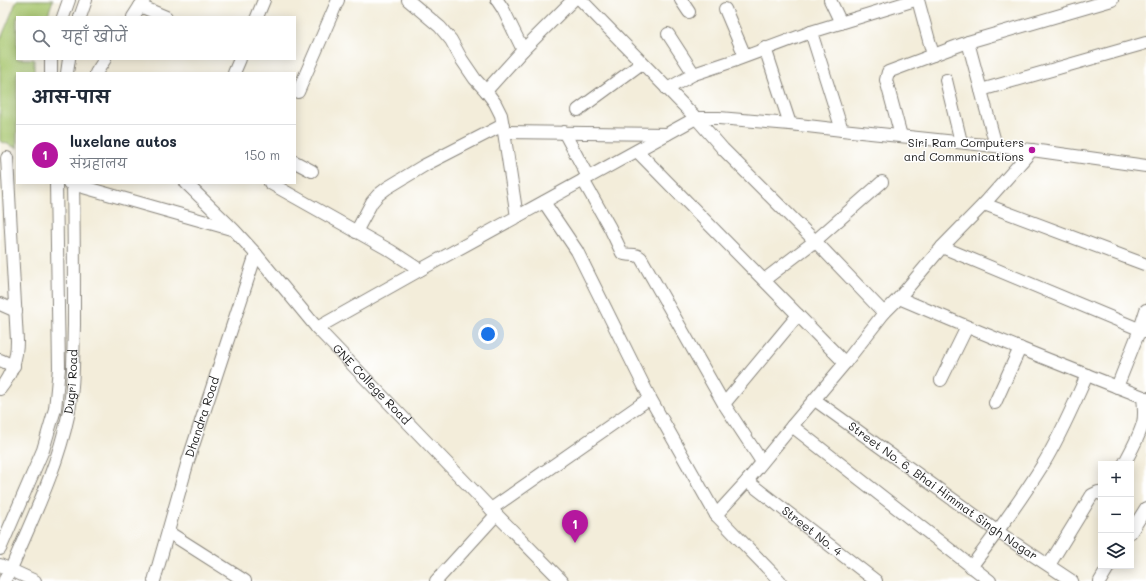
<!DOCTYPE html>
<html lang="hi">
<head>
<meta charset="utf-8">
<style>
  body { margin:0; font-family:Mali,"Playpen Sans Deva",sans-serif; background:#f2f2f3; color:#1f2937 }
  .controls { position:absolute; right:12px; bottom:12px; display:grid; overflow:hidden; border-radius:0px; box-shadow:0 2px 10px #0003 }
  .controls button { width:36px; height:36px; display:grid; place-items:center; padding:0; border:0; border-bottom:1px solid #e0e1e3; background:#fff; color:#1f2937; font:20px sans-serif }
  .you { position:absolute; left:488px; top:334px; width:14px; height:14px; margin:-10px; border:3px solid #fff; border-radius:50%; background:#1a73e8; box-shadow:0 0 0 6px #1a73e833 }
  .badge { display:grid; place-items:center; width:26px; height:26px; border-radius:50%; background:#b5179e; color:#fff; font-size:13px; font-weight:700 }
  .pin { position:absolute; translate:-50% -33px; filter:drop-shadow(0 1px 2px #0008) }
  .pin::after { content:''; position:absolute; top:21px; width:14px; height:12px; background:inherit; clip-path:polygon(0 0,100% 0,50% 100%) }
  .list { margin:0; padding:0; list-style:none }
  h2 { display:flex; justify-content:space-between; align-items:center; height:52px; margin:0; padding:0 16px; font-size:17px }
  h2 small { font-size:13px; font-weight:400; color:#747a83 }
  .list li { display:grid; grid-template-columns:26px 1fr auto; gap:12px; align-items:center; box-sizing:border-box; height:60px; padding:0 16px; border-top:1px solid #e0e1e3 }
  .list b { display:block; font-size:15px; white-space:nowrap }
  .list p { margin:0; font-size:13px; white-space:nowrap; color:#747a83 }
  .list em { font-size:13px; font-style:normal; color:#747a83 }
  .icon { flex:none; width:22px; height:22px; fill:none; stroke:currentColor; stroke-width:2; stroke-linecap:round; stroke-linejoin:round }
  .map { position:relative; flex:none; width:1146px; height:581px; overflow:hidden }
  .search { position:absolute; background:#fff; box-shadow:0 2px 10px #0003; left:16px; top:16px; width:280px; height:44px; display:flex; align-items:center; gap:10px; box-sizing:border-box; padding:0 14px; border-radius:0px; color:#747a83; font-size:15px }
  .panel { position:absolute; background:#fff; box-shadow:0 2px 10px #0003; left:16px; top:72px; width:280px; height:112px; border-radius:0px }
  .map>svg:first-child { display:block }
  .green { fill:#a7c66e; stroke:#627145 }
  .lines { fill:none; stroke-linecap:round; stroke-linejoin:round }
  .minor-casing { stroke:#88847b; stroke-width:14 }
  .minor { stroke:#fff; stroke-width:12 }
  .poi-dot { fill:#b5179e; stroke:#fff; stroke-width:1.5 }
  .labels { text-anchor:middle; stroke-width:3; stroke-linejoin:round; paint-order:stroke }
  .poi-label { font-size:12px; fill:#1c1c1c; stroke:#fff; text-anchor:end }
  .street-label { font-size:12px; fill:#1c1c1c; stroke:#fff }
</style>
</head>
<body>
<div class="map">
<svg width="1146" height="581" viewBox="0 0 1146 581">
  <rect width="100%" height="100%" fill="#fff"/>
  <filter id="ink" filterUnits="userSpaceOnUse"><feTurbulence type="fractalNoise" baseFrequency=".025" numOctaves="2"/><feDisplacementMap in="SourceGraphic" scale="8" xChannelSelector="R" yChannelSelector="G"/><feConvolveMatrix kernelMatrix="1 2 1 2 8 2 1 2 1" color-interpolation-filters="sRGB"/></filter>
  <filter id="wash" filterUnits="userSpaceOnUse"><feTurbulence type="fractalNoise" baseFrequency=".012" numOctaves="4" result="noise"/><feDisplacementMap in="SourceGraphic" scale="16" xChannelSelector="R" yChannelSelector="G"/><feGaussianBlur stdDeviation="0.9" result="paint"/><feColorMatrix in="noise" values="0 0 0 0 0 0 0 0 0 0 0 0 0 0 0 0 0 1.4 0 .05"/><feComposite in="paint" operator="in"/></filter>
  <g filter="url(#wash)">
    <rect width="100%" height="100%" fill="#f3edda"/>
    <polygon class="green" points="17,0 53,0 47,17 17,17 17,59 34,59 34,73 17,73 17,148 0,141 0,41"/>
  </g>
  <g filter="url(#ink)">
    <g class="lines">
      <defs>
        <g id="minor">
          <polyline points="408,0 440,27 451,40 462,60 475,79 486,91"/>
          <polyline points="497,0 503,9 523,50"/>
          <polyline points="581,0 696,118 723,149 815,241 884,313"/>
          <polyline points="681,0 689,12"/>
          <polyline points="830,0 841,23"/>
          <polyline points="918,0 933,55"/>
          <polyline points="140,6 166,17"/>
          <polyline points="725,9 745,56"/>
          <polyline points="63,17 69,0"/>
          <polyline points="80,17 86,0"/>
          <polyline points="133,17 144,0"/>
          <polyline points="257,17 264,0"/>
          <polyline points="811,32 842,130"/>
          <polyline points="668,34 694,74"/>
          <polyline points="968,42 996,146"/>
          <polyline points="765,48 790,124"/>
          <polyline points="51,59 51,73"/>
          <polyline points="67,73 69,59"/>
          <polyline points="96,73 105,59"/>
          <polyline points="234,73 240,59"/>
          <polyline points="946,80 961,142"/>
          <polyline points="667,89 694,74 736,60 811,32 915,0"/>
          <polyline points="981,90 1146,43"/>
          <polyline points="298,92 338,0"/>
          <polyline points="578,110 642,63"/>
          <polyline points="504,132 667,134"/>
          <polyline points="564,132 588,177"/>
          <polyline points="901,136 886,80 888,72 968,42 1112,0"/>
          <polyline points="637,151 845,363 884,313 899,298 942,247 984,204 1032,150"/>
          <polyline points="295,162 312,171"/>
          <path d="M583,180L610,228L622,253C628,257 635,252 641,258L724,404L762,462"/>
          <polyline points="69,183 231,229"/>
          <path id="s1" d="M186,183L234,230L256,254L317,328L491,509L562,581"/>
          <polyline points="270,183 391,251 420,270"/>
          <polyline points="544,202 577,251 650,398 716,515 747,481 792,426 845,363"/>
          <polyline points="984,204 1144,264"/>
          <polyline points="517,217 504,132 501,115 495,103 486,91 523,50 573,0"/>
          <polyline points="356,232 372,202 378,195 387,188 425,165 503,125"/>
          <polyline points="942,247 1146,332"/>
          <polyline points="764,280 815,241 882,182"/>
          <path d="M899,298C981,333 1063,366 1146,398"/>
          <polyline points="0,304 16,311"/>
          <polyline points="317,328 420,270 696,118 719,118 790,124 842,130 1032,150 1146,166"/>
          <polyline points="0,360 14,366"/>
          <polyline points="941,380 967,327"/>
          <polyline points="1117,387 1140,329 1146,310"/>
          <path d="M0,389C12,374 17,359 17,341L7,158"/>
          <path id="s2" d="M815,400L998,532L1072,581"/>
          <polyline points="995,403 1020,348"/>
          <polyline points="724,404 798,315"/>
          <polyline points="792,426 990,581"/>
          <path d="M1124,464C1131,451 1139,437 1143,423C1145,415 1144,406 1143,397"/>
          <path id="s3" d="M747,481L876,581"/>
          <polyline points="491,509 650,398"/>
          <polyline points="716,515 780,581"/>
          <polyline points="168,532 245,581"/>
          <polyline points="1131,532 1146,508"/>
          <polyline points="0,549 43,450 55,409 59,368 56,183"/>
          <polyline points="0,565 35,581"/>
          <polyline points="1049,565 1092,495 1098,492 1101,494"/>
          <path d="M971,567C996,534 1020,501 1042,466C1060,437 1073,406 1087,375"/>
          <path id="s4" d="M4,581L11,569C32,519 57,469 68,416C74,387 73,356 74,325C74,278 74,230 73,183"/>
          <path id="s5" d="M154,581L188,461L256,254"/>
          <polyline points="436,581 496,515"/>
          <polyline points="1100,581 1109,566"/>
        </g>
      </defs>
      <use href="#minor" class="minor-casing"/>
      <use href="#minor" class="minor"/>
    </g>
  </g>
  <circle class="poi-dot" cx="1032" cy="150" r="4"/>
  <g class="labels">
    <g class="poi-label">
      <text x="1024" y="147">Siri Ram Computers<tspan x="1024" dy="14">and Communications</tspan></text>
    </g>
    <g class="street-label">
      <text dy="4" stroke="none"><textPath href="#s4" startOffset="212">Dugri Road</textPath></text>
      <text dy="4" stroke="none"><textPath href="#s1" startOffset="274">GNE College Road</textPath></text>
      <text dy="4" stroke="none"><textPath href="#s5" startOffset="171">Dhandra Road</textPath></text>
      <text dy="4" stroke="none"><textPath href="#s2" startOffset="157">Street No. 6, Bhai Himmat Singh Nagar</textPath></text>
      <text dy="4" stroke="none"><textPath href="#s3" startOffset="82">Street No. 4</textPath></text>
    </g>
  </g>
</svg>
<div class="controls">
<button>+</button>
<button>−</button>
<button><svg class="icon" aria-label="layers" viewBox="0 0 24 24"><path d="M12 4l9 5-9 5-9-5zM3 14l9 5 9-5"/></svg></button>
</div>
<div class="you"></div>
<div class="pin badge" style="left:575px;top:543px">1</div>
<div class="search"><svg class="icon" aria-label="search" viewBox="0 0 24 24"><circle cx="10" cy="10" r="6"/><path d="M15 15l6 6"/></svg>यहाँ खोजें</div>
<section class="panel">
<h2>आस-पास<small></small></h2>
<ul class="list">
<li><span class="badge">1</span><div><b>luxelane autos</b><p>संग्रहालय</p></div><em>150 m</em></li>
</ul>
</section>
</div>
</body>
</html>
